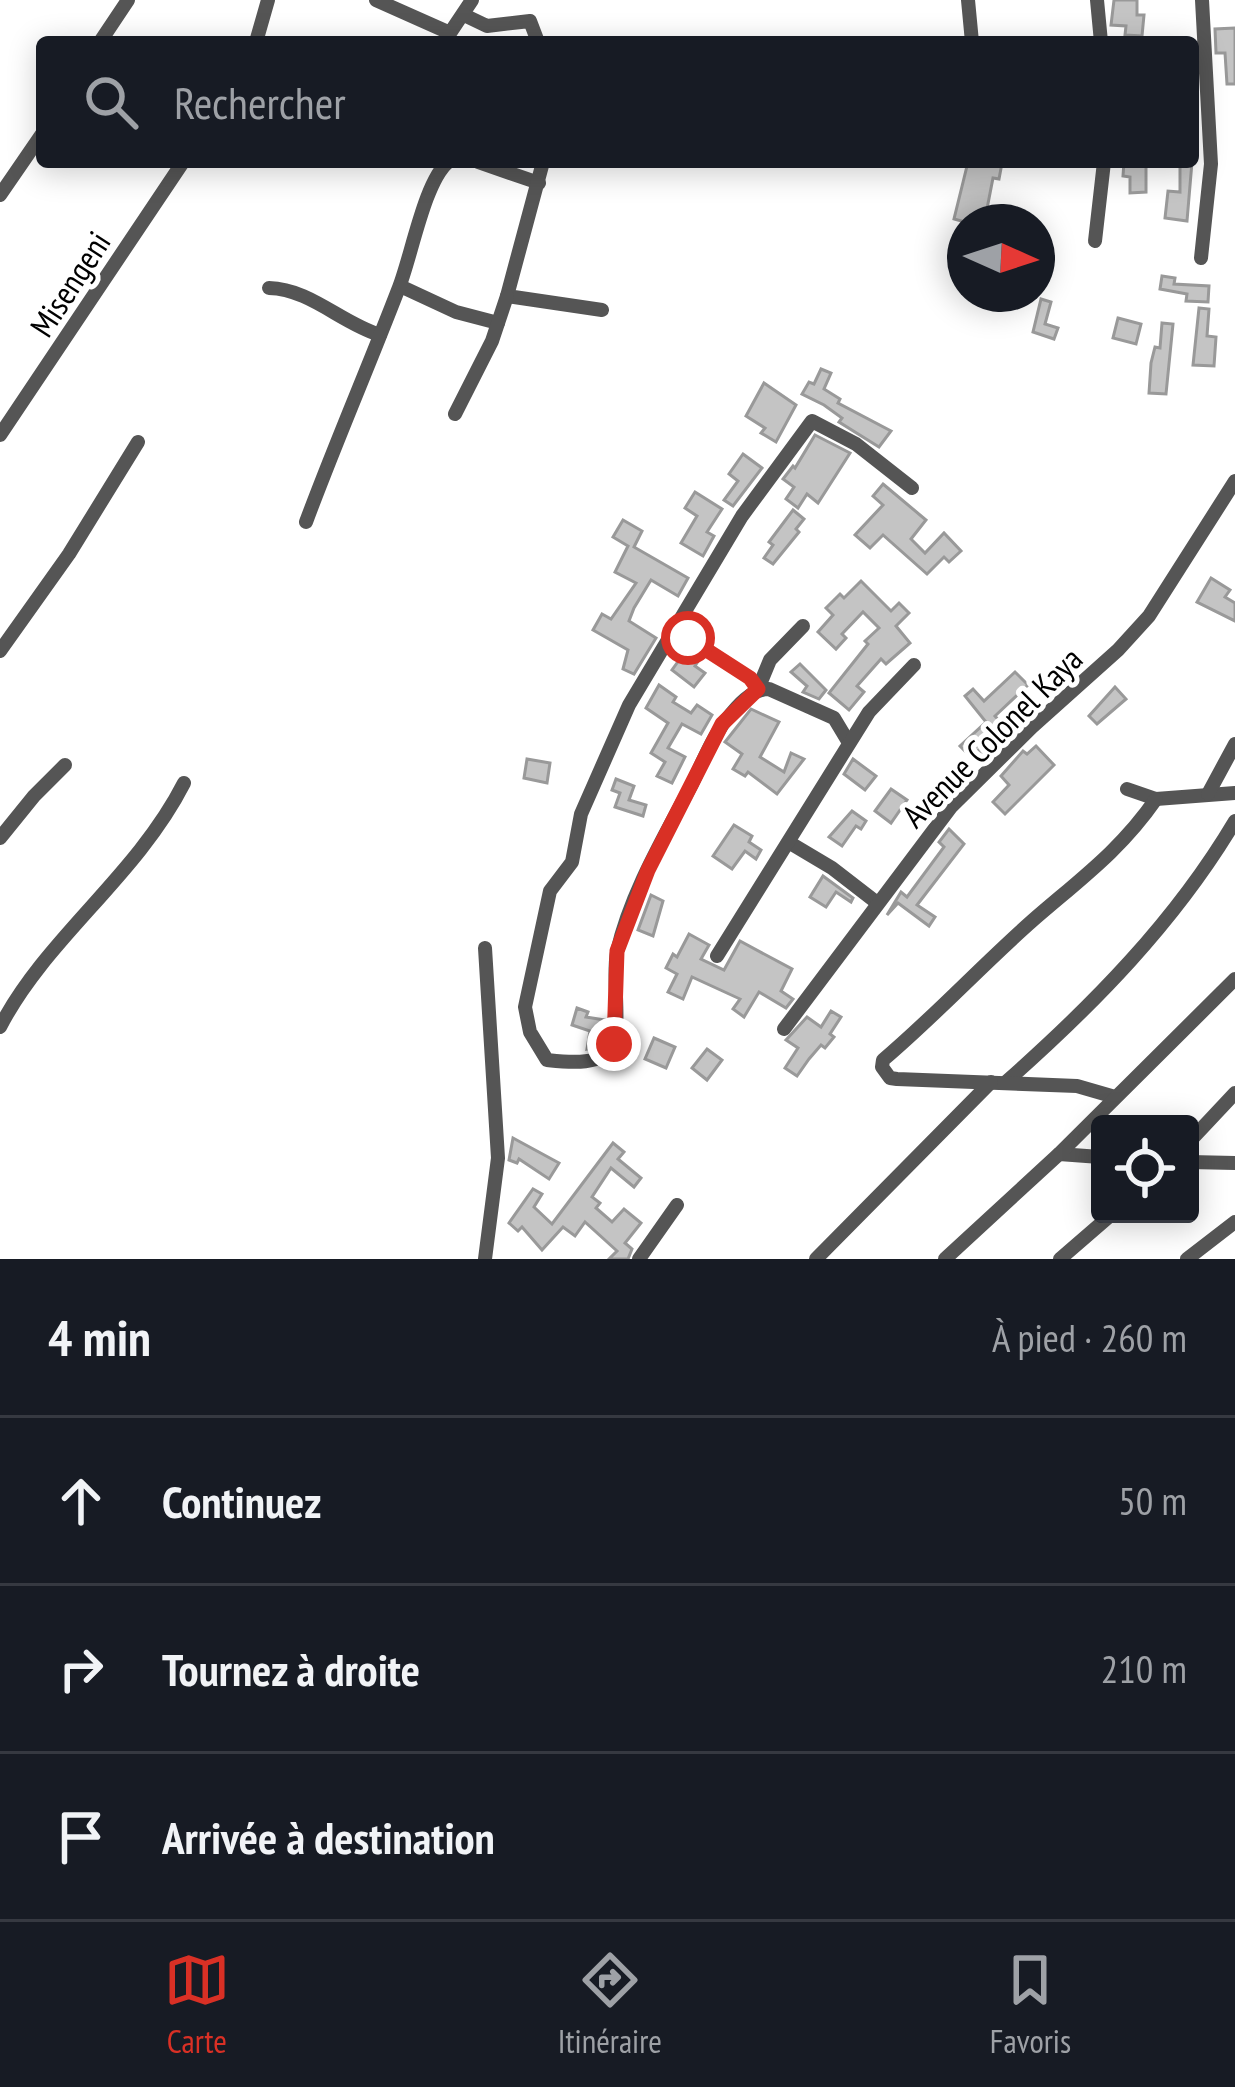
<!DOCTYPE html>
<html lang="fr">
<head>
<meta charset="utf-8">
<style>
  body { margin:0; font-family:"PT Sans Narrow",sans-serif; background:#20242c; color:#f1f3f6 }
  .controls { position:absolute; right:36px; bottom:36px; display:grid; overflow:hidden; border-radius:12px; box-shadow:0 6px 30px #0003 }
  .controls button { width:108px; height:108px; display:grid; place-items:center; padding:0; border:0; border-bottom:3px solid #363941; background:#171b24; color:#f1f3f6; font:60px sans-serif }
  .compass { position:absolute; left:947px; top:204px; width:108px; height:108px; border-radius:50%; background:#171b24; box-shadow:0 6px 30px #0003; rotate:93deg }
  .stop { position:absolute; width:36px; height:36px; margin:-27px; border:9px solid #d93025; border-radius:50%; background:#fff }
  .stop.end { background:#d93025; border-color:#fff; box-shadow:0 3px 12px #0008 }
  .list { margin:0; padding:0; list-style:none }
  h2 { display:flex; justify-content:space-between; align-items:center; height:156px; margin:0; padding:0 48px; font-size:51px }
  h2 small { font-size:39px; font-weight:400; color:#9ea1a6 }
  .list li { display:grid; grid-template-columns:78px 1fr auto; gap:36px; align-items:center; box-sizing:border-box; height:168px; padding:0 48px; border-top:3px solid #363941 }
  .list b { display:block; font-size:45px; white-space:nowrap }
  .list em { font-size:39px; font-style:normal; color:#9ea1a6 }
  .icon { flex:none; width:66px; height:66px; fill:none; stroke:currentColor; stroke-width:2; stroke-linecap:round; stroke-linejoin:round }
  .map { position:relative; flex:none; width:1235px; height:1259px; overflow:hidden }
  .search { position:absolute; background:#171b24; box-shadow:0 6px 30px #0003; left:36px; right:36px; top:36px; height:132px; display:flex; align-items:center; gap:30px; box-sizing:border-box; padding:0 42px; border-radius:12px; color:#9ea1a6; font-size:45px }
  .sheet { height:660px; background:#171b24 }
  nav { display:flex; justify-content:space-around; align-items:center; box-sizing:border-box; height:168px; border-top:3px solid #363941; background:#171b24; font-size:33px; color:#9ea1a6 }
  nav a { display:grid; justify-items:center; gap:6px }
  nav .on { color:#d93025 }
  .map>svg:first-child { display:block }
  .building { fill:#c4c4c4; stroke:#999; stroke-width:3 }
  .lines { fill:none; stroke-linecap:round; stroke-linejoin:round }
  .path { stroke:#777; stroke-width:3; stroke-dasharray:3 6; stroke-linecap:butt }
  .minor { stroke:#555; stroke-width:14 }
  .route { stroke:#d93025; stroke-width:15 }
  .labels { text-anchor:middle; stroke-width:10; stroke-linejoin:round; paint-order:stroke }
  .street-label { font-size:33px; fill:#000; stroke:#fff }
</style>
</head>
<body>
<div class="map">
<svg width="1235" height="1259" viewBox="0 0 1235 1259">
  <rect width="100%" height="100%" fill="#fff"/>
  <g class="building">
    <polygon points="1114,0 1137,0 1137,15 1144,15 1142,36 1125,35 1126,26 1111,25"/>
    <polygon points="1235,28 1235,84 1227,84 1225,53 1216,53 1215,29"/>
    <polygon points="968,162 1002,163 999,179 993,178 985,219 970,216 965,222 954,219"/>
    <polygon points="1124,162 1146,162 1146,192 1130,193 1130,177 1123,176"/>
    <polygon points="1180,162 1192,162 1187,221 1165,218 1168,191 1180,192"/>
    <polygon points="1162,276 1175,278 1174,284 1209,286 1208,302 1186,301 1187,294 1160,289"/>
    <polygon points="1041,299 1051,302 1045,324 1058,328 1054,339 1033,332"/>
    <polygon points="1199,308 1209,309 1207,336 1216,337 1214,366 1193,365"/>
    <polygon points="1118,318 1141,324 1136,344 1113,338"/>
    <polygon points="1162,323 1173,324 1166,394 1149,393 1151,363 1155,347 1160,348"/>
    <polygon points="821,369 831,373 824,389 840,399 838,403 891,431 879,447 839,422 842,418 824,405 802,394 809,382 814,384"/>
    <polygon points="764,383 796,405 776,442 761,433 765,428 746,416"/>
    <polygon points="815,435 850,453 818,503 807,494 798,508 786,499 794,487 783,479 793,466 795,468"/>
    <polygon points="743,454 762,468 733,506 724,500 738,481 729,474"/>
    <polygon points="883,484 926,520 911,539 925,553 944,533 961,551 949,562 944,557 927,574 883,535 870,548 855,535 883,505 873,496"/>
    <polygon points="695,492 722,509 707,532 714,536 703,556 681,543 697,516 685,508"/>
    <polygon points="793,510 804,519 796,529 799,532 773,564 764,558 773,545 769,542"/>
    <polygon points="623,520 642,531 634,547 688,578 678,596 651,580 634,608 629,621 656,638 634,674 623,669 628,650 593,630 602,614 611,619 636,583 615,572 628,546 613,537"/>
    <polygon points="1211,578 1230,590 1225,597 1235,603 1235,621 1197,602"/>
    <polygon points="861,581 891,611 899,603 909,613 896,626 910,643 886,664 881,659 857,686 864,692 849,710 829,693 868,644 865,641 879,628 863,612 842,634 846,638 836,649 818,632 833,615 826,608 840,594 844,598"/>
    <polygon points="698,640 708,646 695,666 705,673 694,687 672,670 682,656 686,659"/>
    <polygon points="800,664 826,690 819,699 803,692 807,686 791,672"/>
    <polygon points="1015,672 1028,685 995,716 1010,733 983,759 978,751 972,758 960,746 986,722 965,696 973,689 984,701"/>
    <polygon points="659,685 676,697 673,702 691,713 697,705 712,715 701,734 682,724 668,748 685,757 672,783 657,776 665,762 651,753 668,723 646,708"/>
    <polygon points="1115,687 1126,699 1097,724 1089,716"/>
    <polygon points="751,709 779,722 760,757 784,772 791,753 804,759 777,794 748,772 745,776 733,769 742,754 725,742"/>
    <polygon points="1036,746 1054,765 1005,814 993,802 1009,785 1001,776 1023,751 1027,754"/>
    <polygon points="527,759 550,763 547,783 524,778"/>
    <polygon points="853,759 876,776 865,790 844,774"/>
    <polygon points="616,779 634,786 629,800 646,805 643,816 615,807 620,793 612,790"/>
    <polygon points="891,789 907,800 891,823 875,811"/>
    <polygon points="852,811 866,821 861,829 856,826 842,846 829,837"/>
    <polygon points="734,825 752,836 749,842 761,850 756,859 745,851 732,869 713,856"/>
    <polygon points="949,829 964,844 917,905 935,917 929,926 898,903 887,915 901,892 907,897 944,847 939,842"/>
    <polygon points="823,876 853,898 851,902 836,892 826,907 810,897"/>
    <polygon points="651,895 663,901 653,936 638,930"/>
    <polygon points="689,934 709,945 701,959 724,970 740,941 792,969 781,991 793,999 786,1008 759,992 744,1017 733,1009 740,999 692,977 683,999 668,992 677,974 666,968 673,954 677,957"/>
    <polygon points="577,1008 588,1012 586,1017 605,1020 602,1040 596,1047 587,1049 590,1031 572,1025"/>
    <polygon points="831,1011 841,1017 830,1034 834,1037 825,1048 821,1045 809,1059 797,1076 785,1068 798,1048 786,1040 807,1017 821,1027"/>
    <polygon points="654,1038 675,1047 666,1068 645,1059"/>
    <polygon points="707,1049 722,1060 707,1080 692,1068"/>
    <polygon points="513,1138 559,1163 549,1179 519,1159 517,1163 509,1160"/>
    <polygon points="613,1143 624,1152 618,1159 641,1178 634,1187 611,1168 592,1197 600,1203 596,1208 612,1222 624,1209 641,1223 625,1243 632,1249 628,1259 609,1259 617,1251 585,1222 575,1236 563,1227 542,1250 522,1227 518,1231 509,1223 533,1189 542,1194 534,1207 552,1224"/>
  </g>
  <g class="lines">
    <polyline class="path" points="686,636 748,677"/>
    <g class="minor">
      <polyline points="376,0 450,33 472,0"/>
      <polyline points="968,0 972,42"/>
      <polyline points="1097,0 1101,42"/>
      <polyline points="464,15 487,26 530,21 538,42"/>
      <polyline points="100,42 128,0"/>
      <polyline points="256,42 268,0"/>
      <polyline points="478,162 539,183"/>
      <polyline points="543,162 507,296 602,310"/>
      <polyline points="0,195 42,134"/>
      <polyline points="1095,241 1104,162"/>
      <polyline points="1201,258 1211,164 1202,0"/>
      <polyline points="400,286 456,312 498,323"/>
      <path d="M269,288C310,289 341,323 380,335"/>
      <polyline points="455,414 492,341 507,296"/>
      <polyline points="0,435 183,162"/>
      <path d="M306,522C335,444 368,368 398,290C411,259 424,182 448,162"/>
      <polyline points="0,651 69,554 138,442"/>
      <polyline points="758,689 770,660 803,626"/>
      <path d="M849,743L834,718L769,689C751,689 737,706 726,720C712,738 702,763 692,784C664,837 630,894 617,952C612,977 621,1023 613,1044C605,1067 566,1062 547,1060L530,1032L525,1007L550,891L572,862L581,814L629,705L742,516L812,421L856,444L912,488"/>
      <polyline points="1127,789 1156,799 1235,793"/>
      <polyline points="1208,794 1235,744"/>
      <polyline points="0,838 34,796 65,765"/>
      <polyline points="790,843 832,868 876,902"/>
      <polyline points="485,948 498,1158 485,1259"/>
      <polyline points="717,956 869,712 914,665"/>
      <path d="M0,1027C46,938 136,877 184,783"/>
      <polyline points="784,1029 951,807 1032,727 1118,650 1149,616 1235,481"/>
      <path d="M1006,1082C1093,1005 1175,922 1235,821"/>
      <path d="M1115,1097L1077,1086L897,1079L890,1078L882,1067L883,1060C935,1016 981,966 1032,921C1079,880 1120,851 1156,799"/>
      <polyline points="1190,1141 1235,1093"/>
      <polyline points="1059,1154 1100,1157"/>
      <polyline points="1190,1162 1235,1163"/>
      <polyline points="639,1259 677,1205"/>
      <polyline points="816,1259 991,1082"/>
      <polyline points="945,1259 1059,1154 1235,979"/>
      <polyline points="1060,1259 1112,1214"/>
      <polyline points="1187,1259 1235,1222"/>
    </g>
  </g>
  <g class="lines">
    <polyline class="route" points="614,1044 617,951 648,870 722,724 758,689 750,678 688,638"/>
  </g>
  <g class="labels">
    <g class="street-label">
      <text transform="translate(70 284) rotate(-57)" y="12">Misengeni</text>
      <text transform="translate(992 737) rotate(-45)" y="12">Avenue Colonel Kaya</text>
    </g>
  </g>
</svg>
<div class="controls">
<button><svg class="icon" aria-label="locate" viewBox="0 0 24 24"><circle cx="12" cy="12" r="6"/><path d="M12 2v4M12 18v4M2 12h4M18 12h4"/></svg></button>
</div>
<svg class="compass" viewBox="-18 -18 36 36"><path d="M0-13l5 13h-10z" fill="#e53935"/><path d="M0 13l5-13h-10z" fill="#9ea1a6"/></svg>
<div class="stop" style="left:688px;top:638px"></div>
<div class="stop end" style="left:614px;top:1044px"></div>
<div class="search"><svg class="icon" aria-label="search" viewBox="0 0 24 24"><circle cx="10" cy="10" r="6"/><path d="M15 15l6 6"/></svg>Rechercher</div>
</div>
<section class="sheet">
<h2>4 min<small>À pied · 260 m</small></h2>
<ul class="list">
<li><svg class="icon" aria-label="ahead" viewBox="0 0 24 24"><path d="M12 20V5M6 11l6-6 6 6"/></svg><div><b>Continuez</b></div><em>50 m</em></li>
<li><svg class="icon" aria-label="right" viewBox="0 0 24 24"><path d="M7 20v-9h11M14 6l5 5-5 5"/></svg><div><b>Tournez à droite</b></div><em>210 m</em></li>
<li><svg class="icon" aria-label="arrive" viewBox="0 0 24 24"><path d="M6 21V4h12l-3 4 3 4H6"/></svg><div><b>Arrivée à destination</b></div></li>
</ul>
</section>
<nav>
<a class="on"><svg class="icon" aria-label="map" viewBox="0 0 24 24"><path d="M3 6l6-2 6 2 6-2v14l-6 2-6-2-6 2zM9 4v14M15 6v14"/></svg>Carte</a>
<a><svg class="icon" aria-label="directions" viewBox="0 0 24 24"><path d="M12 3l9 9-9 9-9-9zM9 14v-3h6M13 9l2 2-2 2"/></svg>Itinéraire</a>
<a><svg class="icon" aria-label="saved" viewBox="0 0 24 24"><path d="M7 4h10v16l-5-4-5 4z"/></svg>Favoris</a>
</nav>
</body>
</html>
